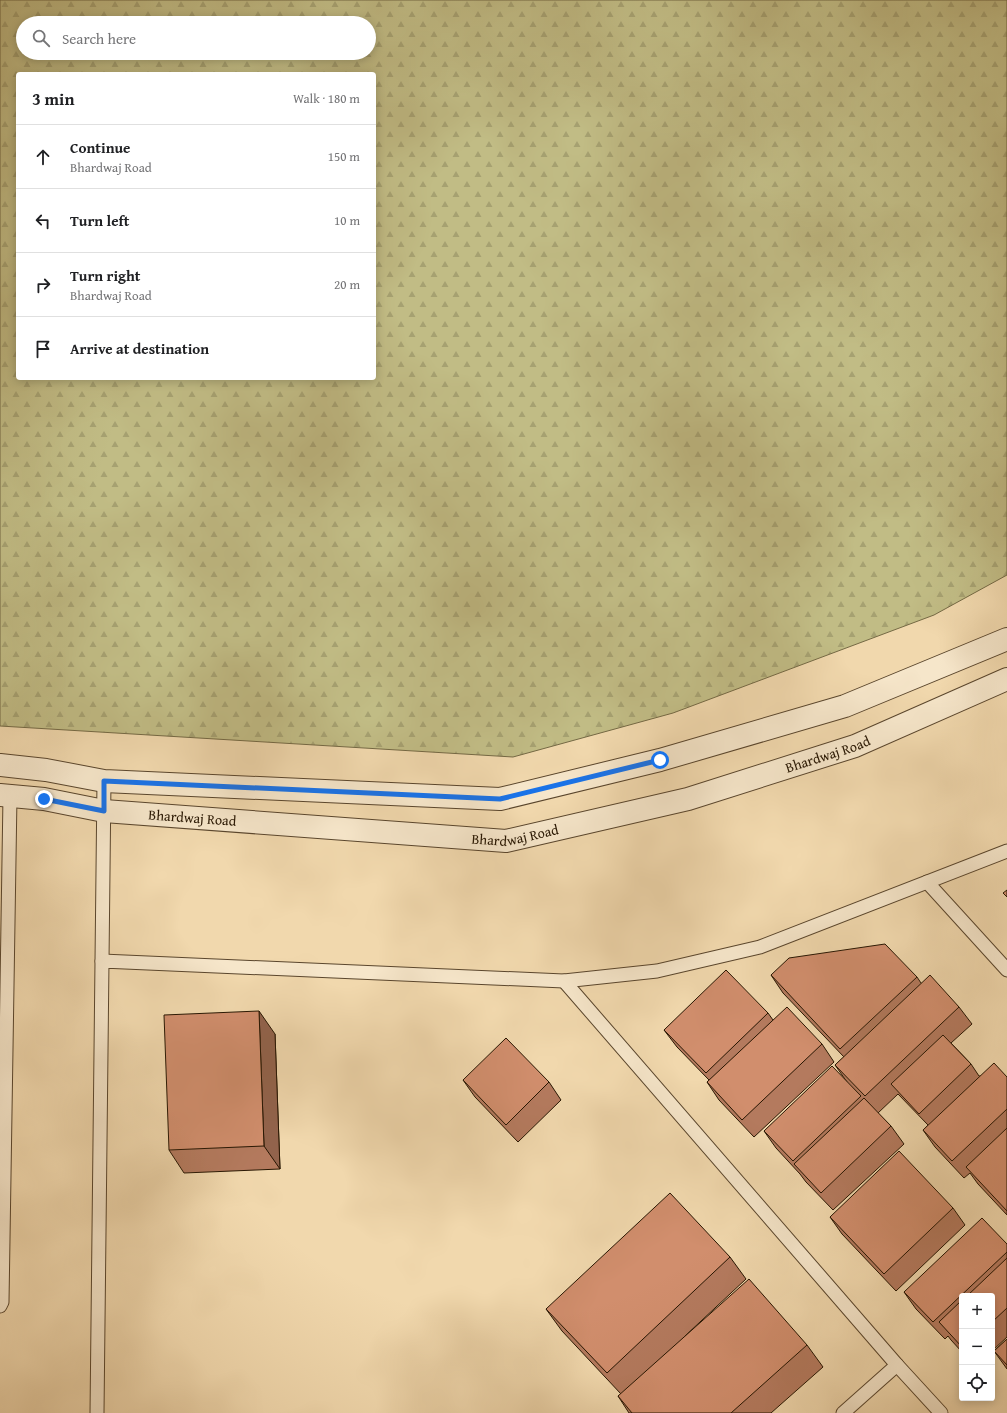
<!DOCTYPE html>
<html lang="en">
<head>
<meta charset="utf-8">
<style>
  body { margin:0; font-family:"Gentium Book Plus",serif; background:#f6f6f6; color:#202124 }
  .controls { position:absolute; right:12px; bottom:12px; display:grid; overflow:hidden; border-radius:4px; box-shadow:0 2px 10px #0003 }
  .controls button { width:36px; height:36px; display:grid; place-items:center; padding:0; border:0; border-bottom:1px solid #e0e0e0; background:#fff; color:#202124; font:20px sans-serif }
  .stop { position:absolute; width:12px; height:12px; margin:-9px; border:3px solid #1a73e8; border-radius:50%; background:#fff }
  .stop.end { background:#1a73e8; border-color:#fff; box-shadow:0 1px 4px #0008 }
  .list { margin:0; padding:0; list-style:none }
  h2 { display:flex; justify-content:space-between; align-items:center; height:52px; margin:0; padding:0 16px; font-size:17px }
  h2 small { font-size:13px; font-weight:400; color:#757577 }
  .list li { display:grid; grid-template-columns:26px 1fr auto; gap:12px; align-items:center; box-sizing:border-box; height:64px; padding:0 16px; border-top:1px solid #e0e0e0 }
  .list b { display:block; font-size:15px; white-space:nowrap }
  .list p { margin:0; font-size:13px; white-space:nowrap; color:#757577 }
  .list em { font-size:13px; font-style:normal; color:#757577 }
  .icon { flex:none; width:22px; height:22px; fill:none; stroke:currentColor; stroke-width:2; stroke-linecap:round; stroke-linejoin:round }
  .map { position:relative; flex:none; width:1007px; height:1413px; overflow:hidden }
  .search { position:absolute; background:#fff; box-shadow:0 2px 10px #0003; left:16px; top:16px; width:360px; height:44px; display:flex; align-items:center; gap:10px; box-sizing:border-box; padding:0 14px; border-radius:22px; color:#757577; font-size:15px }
  .panel { position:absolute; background:#fff; box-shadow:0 2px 10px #0003; left:16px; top:72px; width:360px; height:308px; border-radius:4px }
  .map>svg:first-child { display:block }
  .forest { fill:url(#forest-firs); stroke:#746944; fill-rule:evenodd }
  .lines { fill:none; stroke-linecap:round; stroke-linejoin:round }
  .service-casing { stroke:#5a462d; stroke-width:15 }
  .tertiary-casing { stroke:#5a462d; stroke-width:24 }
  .service { stroke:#f6e6ca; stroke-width:13 }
  .tertiary { stroke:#f6e6ca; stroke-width:22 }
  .wall { fill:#b47a5e; stroke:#271602 }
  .shaded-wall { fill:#92634c; stroke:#271602 }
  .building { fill:#d18e6d; stroke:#271602 }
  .route { stroke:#1a73e8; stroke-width:5 }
  .labels { text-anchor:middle; stroke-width:4; stroke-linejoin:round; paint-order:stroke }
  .street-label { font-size:14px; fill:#271602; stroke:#f6e6ca }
</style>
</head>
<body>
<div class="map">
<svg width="1007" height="1413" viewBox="0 0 1007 1413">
  <defs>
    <pattern id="forest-firs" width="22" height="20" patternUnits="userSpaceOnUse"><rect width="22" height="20" fill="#c1bc85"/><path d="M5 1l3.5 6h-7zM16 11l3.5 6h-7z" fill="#a6a171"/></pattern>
  </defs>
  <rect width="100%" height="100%" fill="#f1d8ad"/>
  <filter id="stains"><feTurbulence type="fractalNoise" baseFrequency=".005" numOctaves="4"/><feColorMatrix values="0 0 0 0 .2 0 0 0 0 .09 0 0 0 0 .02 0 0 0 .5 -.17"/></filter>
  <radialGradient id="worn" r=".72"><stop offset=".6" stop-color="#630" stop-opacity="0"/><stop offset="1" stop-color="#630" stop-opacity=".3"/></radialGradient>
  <path class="forest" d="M0,0H1007V575L934,615L673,713L513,757L0,726ZM23,23H369V53H23ZM18,74H374V378H18Z"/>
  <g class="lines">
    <defs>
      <g id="service">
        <polyline points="927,882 1007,970"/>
        <polyline points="102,961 104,781"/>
        <polyline points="564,981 897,1365 941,1413"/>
        <polyline points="0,1306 2,1302 10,796"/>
        <polyline points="97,1413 102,961 564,981 657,971 760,947 1007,851"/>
        <polyline points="843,1413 897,1365"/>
      </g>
      <g id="tertiary">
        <polyline points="0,765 46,770 104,781 500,799 660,760 845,706 1007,639"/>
        <path id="s1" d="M0,795L44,799L104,811L506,841L688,799L855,746L1007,679"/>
      </g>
    </defs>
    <use href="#service" class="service-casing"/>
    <use href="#tertiary" class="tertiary-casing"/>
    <use href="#service" class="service"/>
    <use href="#tertiary" class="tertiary"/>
  </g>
  <g class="wall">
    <polygon points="771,975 917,977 921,983 959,1007 972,1024 951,1043 971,1064 979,1076 1007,1077 1007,1215 978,1184 970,1173 964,1178 935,1147 923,1130 928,1125 898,1094 878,1113 891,1126 904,1144 833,1210 806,1182 800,1174 776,1148 764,1131 847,1082 835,1065 844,1057 783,993"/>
    <polygon points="768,1013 773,1020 822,1044 834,1062 754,1137 719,1100 707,1082 709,1080 677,1047 664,1030"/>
    <polygon points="275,1034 280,1169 184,1173 169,1150"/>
    <polygon points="463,1080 549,1082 561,1100 518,1142 475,1097"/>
    <polygon points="953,1208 965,1225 896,1291 842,1234 830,1217"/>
    <polygon points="1007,1244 1007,1337 992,1351 992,1296 962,1296 962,1352 951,1340 948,1336 945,1339 916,1309 904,1292"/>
    <polygon points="730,1257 746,1279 685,1336 807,1345 823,1367 771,1413 629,1413 618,1396 621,1394 562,1331 546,1309"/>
    <polygon points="1007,1339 1007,1369 994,1351"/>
  </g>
  <polygon class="shaded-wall" points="259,1011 275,1034 280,1169 264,1146"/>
  <g class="building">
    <polygon points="1007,890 1007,897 1003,893"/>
    <polygon points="885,944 917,977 840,1049 771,975 789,958"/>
    <polygon points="726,970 768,1013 706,1073 664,1030"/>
    <polygon points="930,975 959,1007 865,1096 835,1065"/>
    <polygon points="787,1007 822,1044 742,1120 707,1082"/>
    <polygon points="259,1011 264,1146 169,1150 164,1015"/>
    <polygon points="943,1035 971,1064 919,1114 891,1084"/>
    <polygon points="506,1038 549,1082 506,1125 463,1080"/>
    <polygon points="994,1063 1007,1077 1007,1109 952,1161 923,1130"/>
    <polygon points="832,1066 861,1096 793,1161 764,1131"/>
    <polygon points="864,1098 891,1126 821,1193 794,1164"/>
    <polygon points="1007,1128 1007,1211 966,1167"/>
    <polygon points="899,1151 953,1208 884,1274 830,1217"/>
    <polygon points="670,1193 730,1257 607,1373 546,1309"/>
    <polygon points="982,1218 1007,1244 1007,1252 933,1322 904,1292"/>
    <polygon points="1007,1258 1007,1308 992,1322 992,1296 967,1296"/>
    <polygon points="749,1279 807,1345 731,1413 632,1413 618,1396"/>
    <polygon points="962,1300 962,1347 939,1322"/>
    <polygon points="1007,1339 1007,1365 994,1351"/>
  </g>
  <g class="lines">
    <polyline class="route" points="44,799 104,811 104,781 500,799 660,760"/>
  </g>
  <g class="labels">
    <g class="street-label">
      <text dy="5" stroke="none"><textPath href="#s1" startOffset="842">Bhardwaj Road</textPath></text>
      <text dy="5" stroke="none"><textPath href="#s1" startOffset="194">Bhardwaj Road</textPath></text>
      <text dy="5" stroke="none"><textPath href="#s1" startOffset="518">Bhardwaj Road</textPath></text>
    </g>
  </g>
  <rect width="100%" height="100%" filter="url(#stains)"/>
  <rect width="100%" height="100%" fill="url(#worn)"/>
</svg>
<div class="controls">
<button>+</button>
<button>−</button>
<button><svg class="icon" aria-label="locate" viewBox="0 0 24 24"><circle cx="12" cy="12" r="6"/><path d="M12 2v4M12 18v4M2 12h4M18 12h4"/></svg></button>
</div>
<div class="stop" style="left:660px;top:760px"></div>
<div class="stop end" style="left:44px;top:799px"></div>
<div class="search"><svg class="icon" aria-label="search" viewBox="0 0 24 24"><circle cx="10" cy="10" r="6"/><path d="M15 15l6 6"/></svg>Search here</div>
<section class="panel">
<h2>3 min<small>Walk · 180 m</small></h2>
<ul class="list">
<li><svg class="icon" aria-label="ahead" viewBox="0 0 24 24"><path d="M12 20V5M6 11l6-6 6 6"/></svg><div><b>Continue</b><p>Bhardwaj Road</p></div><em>150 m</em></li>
<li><svg class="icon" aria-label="left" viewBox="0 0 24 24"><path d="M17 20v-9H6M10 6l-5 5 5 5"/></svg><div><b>Turn left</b></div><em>10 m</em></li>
<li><svg class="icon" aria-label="right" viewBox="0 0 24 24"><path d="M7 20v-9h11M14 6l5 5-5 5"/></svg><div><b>Turn right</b><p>Bhardwaj Road</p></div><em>20 m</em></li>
<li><svg class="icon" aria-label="arrive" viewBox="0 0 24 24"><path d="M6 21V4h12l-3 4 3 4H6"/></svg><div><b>Arrive at destination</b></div></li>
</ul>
</section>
</div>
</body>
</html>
